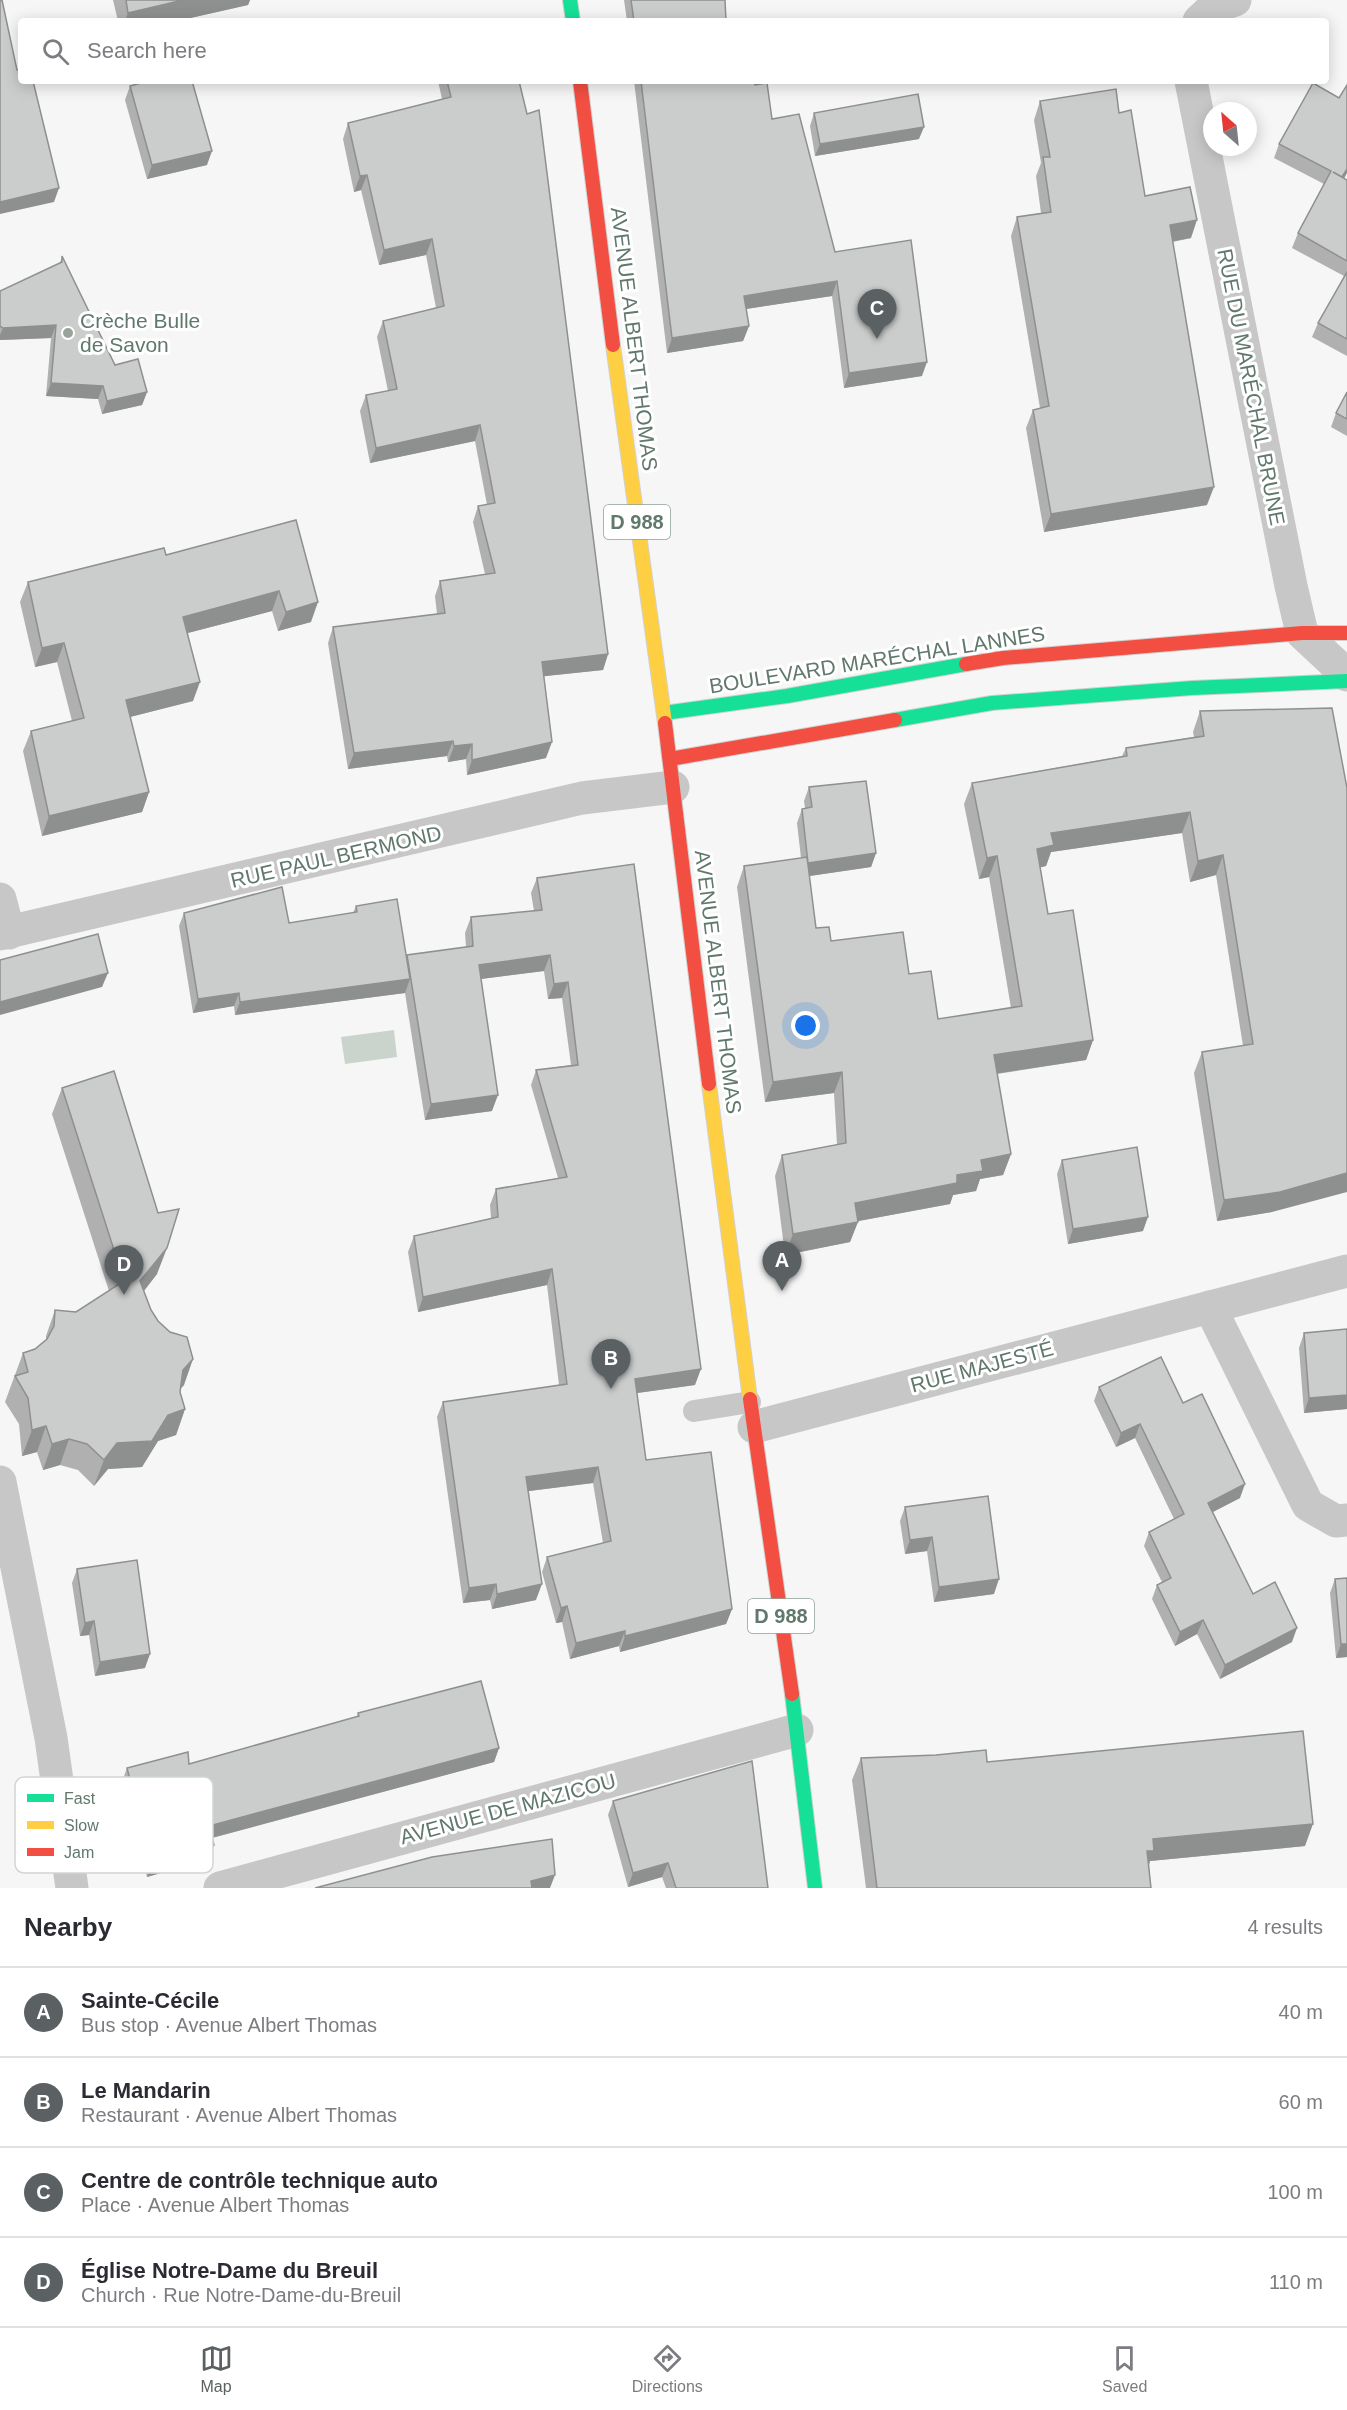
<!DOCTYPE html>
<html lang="en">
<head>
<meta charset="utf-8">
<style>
  body { margin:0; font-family:Helvetica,sans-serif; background:#f2f2f3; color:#2b2b33 }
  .compass { position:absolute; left:1203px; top:102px; width:54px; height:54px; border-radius:50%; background:#fff; box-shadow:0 3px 15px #0003; rotate:333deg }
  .you { position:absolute; left:806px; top:1026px; width:21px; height:21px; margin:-15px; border:4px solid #fff; border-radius:50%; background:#1a73e8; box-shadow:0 0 0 9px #1a73e833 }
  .badge { display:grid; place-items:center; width:39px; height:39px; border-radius:50%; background:#5b6162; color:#fff; font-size:20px; font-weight:700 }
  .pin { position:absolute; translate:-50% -50px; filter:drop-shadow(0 2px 3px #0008) }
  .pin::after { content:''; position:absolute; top:32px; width:21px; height:18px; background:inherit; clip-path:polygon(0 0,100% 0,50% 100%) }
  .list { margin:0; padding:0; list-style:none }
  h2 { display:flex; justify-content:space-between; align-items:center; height:78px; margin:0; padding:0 24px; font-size:26px }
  h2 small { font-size:20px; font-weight:400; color:#7c7c81 }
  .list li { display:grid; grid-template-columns:39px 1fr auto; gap:18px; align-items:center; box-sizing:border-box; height:90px; padding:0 24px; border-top:2px solid #e1e1e2 }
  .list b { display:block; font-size:22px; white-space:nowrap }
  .list p { margin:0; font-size:20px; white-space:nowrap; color:#7c7c81 }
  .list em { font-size:20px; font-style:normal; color:#7c7c81 }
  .icon { flex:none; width:33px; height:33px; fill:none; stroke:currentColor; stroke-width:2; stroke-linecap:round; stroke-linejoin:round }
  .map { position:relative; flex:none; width:1347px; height:1888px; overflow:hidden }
  .search { position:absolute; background:#fff; box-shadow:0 3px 15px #0003; left:18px; right:18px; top:18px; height:66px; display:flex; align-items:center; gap:15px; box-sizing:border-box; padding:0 21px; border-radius:6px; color:#7c7c81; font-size:22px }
  .sheet { height:438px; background:#fff }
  nav { display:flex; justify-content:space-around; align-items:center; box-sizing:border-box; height:84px; border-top:2px solid #e1e1e2; background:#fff; font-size:16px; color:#7c7c81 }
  nav a { display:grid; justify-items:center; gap:3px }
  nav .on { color:#5b6162 }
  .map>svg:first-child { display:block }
  .water { fill:#cad4cd }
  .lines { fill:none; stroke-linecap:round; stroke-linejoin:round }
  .fast-casing { stroke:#d0d2d1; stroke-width:16 }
  .slow-casing { stroke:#d0d2d1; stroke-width:16 }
  .jam-casing { stroke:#d0d2d1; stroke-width:16 }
  .lane { stroke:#c6c7c6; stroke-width:22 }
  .street { stroke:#c6c7c6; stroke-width:33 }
  .fast { stroke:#16e098; stroke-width:14 }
  .slow { stroke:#ffcf43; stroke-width:14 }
  .jam { stroke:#f24e42; stroke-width:14 }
  .wall { fill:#afb0af }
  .shaded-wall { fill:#8e908f }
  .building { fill:#cbcdcc; stroke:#8e908f; stroke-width:1.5 }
  .poi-dot { fill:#96a49c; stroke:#fff; stroke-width:2 }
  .labels { text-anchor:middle; stroke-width:6; stroke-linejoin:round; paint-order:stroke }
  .shield { fill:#fff; stroke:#90a098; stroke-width:1.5 }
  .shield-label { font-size:20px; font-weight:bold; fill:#61786c }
  .poi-label { font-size:21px; fill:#61786c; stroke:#fff; text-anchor:start }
  .street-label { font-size:21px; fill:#61786c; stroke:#fff }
  .key { fill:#fff; stroke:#d0d6d3; stroke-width:1.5 }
  .key-label { font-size:16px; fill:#61786c }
</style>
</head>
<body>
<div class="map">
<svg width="1347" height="1888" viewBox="0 0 1347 1888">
  <rect width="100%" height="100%" fill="#f7f6f6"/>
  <polygon class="water" points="394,1030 397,1057 345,1064 341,1037"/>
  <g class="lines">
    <defs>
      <g id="fast">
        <polyline points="570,0 573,21"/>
        <polyline points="664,713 787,696 966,664"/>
        <polyline points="895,720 992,703 1192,688 1347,681"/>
        <polyline points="792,1694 815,1888"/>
      </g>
      <g id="slow">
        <polyline points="613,345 665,723"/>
        <polyline points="709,1084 750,1399"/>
      </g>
      <g id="jam">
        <polyline points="580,81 613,345"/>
        <polyline points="966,664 1003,658 1302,633 1347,633"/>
        <polyline points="665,723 709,1084"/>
        <polyline points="670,759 895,720"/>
        <polyline points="750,1399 792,1694"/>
      </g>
    </defs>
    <use href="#fast" class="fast-casing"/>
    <use href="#slow" class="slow-casing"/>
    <use href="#jam" class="jam-casing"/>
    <polyline class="lane" points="694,1411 750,1402"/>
    <g class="street">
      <polyline points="1199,21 1214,7 1235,0"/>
      <polyline points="1191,81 1291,586 1302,633 1347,675"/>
      <polyline points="0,899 9,933"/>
      <polyline points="0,934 582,798 673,787"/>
      <polyline points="1210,1307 1308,1505 1336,1521 1347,1520"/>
      <polyline points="754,1427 1347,1271"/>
      <polyline points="0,1482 51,1738 72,1888"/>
      <polyline points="220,1888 797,1730"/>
    </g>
    <use href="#fast" class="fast"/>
    <use href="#slow" class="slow"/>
    <use href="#jam" class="jam"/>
  </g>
  <g class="wall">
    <polygon points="113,0 250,0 248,5 177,21 118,21"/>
    <polygon points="624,0 725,0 726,21 627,21"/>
    <polygon points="438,81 519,81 608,654 603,670 544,676 546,758 467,775 466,759 448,762 447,756 348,769 328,643 333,627 437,614 435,596 440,581 485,574 473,522 478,506 487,505 475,441 370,463 360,411 366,395 388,391 377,337 383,321 436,308 426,255 379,265 361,190 354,192 343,139 348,123 442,99"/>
    <polygon points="634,81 754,81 755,85 835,252 922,376 844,388 832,296 746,309 749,326 743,341 667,353"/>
    <polygon points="130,86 207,165 147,179 125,100"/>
    <polygon points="1040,101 1119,113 1145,196 1191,238 1173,242 1207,505 1044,532 1026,428 1033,410 1040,408 1011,236 1017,217 1041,213 1036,176 1041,163 1034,120"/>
    <polygon points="814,113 919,139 815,156 810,126"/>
    <polygon points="1279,144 1347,180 1347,356 1312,337 1318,323 1344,276 1292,248 1298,233 1324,184 1274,158"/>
    <polygon points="62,256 115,365 147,392 142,405 102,414 98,399 46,396 51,338 0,340 0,291 60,263"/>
    <polygon points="1347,392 1347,436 1331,427 1336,413"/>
    <polygon points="296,520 311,622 278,631 272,611 188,633 193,701 130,717 149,792 142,812 42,836 23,751 31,731 72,721 57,662 35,667 20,602 28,582 166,555"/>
    <polygon points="1332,708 1272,1212 1217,1221 1194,1073 1202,1052 1243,1046 1216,875 1190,882 1182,833 1051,852 1046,866 1040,867 1048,914 1093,1040 1086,1060 997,1074 1011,1154 1003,1175 980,1179 976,1191 953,1195 950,1204 858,1221 850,1242 785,1255 775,1176 782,1155 837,1145 834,1093 765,1102 737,887 744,866 801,858 797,823 802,809 805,808 804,801 809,787 876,853 871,867 809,876 816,928 831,941 909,974 938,1019 1011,1008 989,877 979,879 964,804 972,783 1122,756 1126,748 1194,737 1193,732 1200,711"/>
    <polygon points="537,878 695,1385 637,1393 646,1460 732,1609 726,1624 620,1652 619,1646 570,1659 562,1622 556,1623 542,1572 547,1557 603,1543 593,1483 529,1491 536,1600 492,1609 490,1600 463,1603 437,1417 443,1402 559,1385 547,1285 418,1312 408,1252 414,1236 491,1218 490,1205 496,1189 558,1178 531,1085 536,1070 571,1065 562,998 548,999 544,971 481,979 492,1111 425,1120 405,993 235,1015 234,1006 193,1013 179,926 184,913 289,923 353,913 356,906 406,958 407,955 466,947 465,933 471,917 534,911 531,893"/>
    <polygon points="62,1088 157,1274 144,1291 151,1310 184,1385 181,1388 180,1392 185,1409 176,1435 158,1441 142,1467 108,1469 94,1486 78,1470 60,1465 43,1470 37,1452 22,1456 19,1424 5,1402 23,1353 35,1349 46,1340 46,1336 55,1310 76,1312 109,1291 52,1114"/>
    <polygon points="1062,1160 1143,1231 1068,1244 1057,1174"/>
    <polygon points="1347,1329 1347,1409 1304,1413 1299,1348 1304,1333"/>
    <polygon points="1099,1387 1183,1403 1240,1498 1213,1512 1253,1594 1292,1642 1220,1679 1197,1634 1175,1646 1152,1599 1157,1585 1162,1582 1144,1546 1149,1532 1174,1519 1135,1438 1116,1447 1094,1401"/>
    <polygon points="905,1507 994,1594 934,1602 927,1551 905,1554 900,1521"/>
    <polygon points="77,1569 145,1668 95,1676 89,1635 80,1636 72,1583"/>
    <polygon points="1347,1578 1347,1657 1336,1658 1330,1593 1335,1579"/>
    <polygon points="358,1713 499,1748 494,1762 212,1838 214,1845 209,1859 147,1877 122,1782 127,1768 189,1764 357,1717"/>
    <polygon points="861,1758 987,1762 1305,1846 1150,1861 1149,1866 1151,1888 866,1888 852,1780"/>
    <polygon points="613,1801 768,1888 666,1888 662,1877 628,1887 608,1815"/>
  </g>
  <g class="shaded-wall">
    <polygon points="183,0 250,0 248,5 177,21 125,21 128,13"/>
    <polygon points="924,127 919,139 815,156 820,144"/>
    <polygon points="212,151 207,165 147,179 152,165"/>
    <polygon points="1347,169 1347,173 1337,192 1342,177"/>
    <polygon points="367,175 361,190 354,192 360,176"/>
    <polygon points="59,188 54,202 0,214 0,202"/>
    <polygon points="1197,220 1191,238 1163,243 1170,225"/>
    <polygon points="432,239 426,255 379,265 384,250"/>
    <polygon points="837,281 832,296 739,310 744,296"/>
    <polygon points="56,325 51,338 0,340 0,335 3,328"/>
    <polygon points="749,326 743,341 667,353 672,338"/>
    <polygon points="927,362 922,376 844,388 849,373"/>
    <polygon points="51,383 103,386 98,399 46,396"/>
    <polygon points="147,392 142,405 102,414 107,401"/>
    <polygon points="480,425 475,441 370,463 376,448"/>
    <polygon points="1214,487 1207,505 1044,532 1051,514"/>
    <polygon points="279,591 272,611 176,636 183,617"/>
    <polygon points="318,602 311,622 278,631 286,612"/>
    <polygon points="64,643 57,662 35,667 42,648"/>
    <polygon points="608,654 603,670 537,677 542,662"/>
    <polygon points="200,682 193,701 118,720 126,700"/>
    <polygon points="453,741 447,756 348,769 354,753"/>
    <polygon points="552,742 546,758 467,775 472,760"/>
    <polygon points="472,744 466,759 448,762 454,746"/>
    <polygon points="149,792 142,812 42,836 49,816"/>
    <polygon points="1190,812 1182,833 1051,852 1046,866 1030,870 1037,849 1051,833"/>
    <polygon points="876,853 871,867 803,877 808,863"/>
    <polygon points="1223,855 1216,875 1190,882 1198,861"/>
    <polygon points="997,856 989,877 979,879 987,858"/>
    <polygon points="550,955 544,971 473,980 479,965"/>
    <polygon points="108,973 102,987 0,1015 0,1002"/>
    <polygon points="410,979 405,993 235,1015 240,1002"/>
    <polygon points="568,982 562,998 548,999 554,984"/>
    <polygon points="239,993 234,1006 193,1013 198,999"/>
    <polygon points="1093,1040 1086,1060 987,1075 994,1055"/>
    <polygon points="842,1072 834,1093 765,1102 773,1082"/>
    <polygon points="498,1095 492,1111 425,1120 431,1104"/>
    <polygon points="1011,1154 1003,1175 980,1179 976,1191 953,1195 950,1204 848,1223 855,1203 957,1175 981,1160"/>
    <polygon points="1347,1173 1347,1192 1272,1212 1217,1221 1224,1200"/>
    <polygon points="1148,1217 1143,1231 1068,1244 1073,1229"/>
    <polygon points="858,1222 850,1242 785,1255 793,1234"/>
    <polygon points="167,1248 157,1274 131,1307 140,1281"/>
    <polygon points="552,1269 547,1285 418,1312 423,1297"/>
    <polygon points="193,1359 184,1385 174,1396 183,1370"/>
    <polygon points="701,1369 695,1385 630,1394 635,1379"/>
    <polygon points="1347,1395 1347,1409 1304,1413 1309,1398"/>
    <polygon points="185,1409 176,1435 158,1441 142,1467 108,1469 94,1486 104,1460 117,1443 168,1415"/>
    <polygon points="1140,1424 1135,1438 1116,1447 1121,1433"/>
    <polygon points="46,1426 37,1452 22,1456 32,1430"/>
    <polygon points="69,1439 60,1465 43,1470 52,1444"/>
    <polygon points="598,1467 593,1483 521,1492 526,1477"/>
    <polygon points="1245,1484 1240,1498 1203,1517 1208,1503"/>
    <polygon points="932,1537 927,1551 905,1554 910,1540"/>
    <polygon points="999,1579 994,1594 934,1602 939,1587"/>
    <polygon points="496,1584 490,1600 463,1603 469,1588"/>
    <polygon points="542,1584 536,1600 492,1609 497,1594"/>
    <polygon points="567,1606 562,1622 556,1623 561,1608"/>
    <polygon points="732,1609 726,1624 620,1652 625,1636"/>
    <polygon points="1203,1620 1197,1634 1175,1646 1180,1632"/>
    <polygon points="94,1621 89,1635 80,1636 85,1623"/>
    <polygon points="1297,1628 1292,1642 1220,1679 1225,1665"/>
    <polygon points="625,1631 619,1646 570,1659 576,1643"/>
    <polygon points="1341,1644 1347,1644 1347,1657 1336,1658"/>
    <polygon points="150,1654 145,1668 95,1676 100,1662"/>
    <polygon points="499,1748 494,1762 204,1840 209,1826"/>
    <polygon points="1313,1824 1305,1846 1150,1861 1146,1873 1147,1851 1153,1839"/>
    <polygon points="214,1845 209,1859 147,1877 152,1862"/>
    <polygon points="668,1863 662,1877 628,1887 633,1873"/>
    <polygon points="555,1875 550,1888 529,1888 531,1881"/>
  </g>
  <g class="building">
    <polygon points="0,0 2,0 17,70 21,70 21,81 33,81 59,188 0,202"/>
    <polygon points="126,0 183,0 128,13"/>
    <polygon points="631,0 725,0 726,21 634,21"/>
    <polygon points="148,81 192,81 212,151 152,165 130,86"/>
    <polygon points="447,81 519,81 527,114 539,110 608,654 542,662 552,742 472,760 472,744 454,746 453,741 354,753 333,627 445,613 440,581 495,573 478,506 495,503 480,425 376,448 366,395 397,389 383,321 444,306 432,239 384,250 367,175 360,176 348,123 451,97"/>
    <polygon points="641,81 754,81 755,85 767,83 772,119 799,114 835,252 911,240 927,362 849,373 837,281 744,296 749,326 672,338"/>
    <polygon points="1313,83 1339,98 1347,85 1347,169 1342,177 1333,172 1347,180 1347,261 1298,233 1331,171 1279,144"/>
    <polygon points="1116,89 1119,113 1131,110 1145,196 1190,187 1197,220 1170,225 1214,487 1051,514 1033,410 1049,406 1017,217 1051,212 1043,157 1050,157 1040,101"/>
    <polygon points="918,94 924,127 820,144 814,113"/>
    <polygon points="62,256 115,365 138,359 147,392 107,401 103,386 51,383 56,325 3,328 0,326 0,291 62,262"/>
    <polygon points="1347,272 1347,339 1318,323"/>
    <polygon points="1347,392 1347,419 1336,413"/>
    <polygon points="296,520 318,602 286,612 279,591 183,617 200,682 126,700 149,792 49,816 31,731 84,718 64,643 42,648 28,582 164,548 166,555"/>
    <polygon points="1332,708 1347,788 1347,1173 1280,1192 1224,1200 1202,1052 1253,1044 1223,855 1198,861 1190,812 1051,833 1054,845 1037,849 1048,914 1073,910 1093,1040 994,1055 1011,1154 981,1160 983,1171 957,1175 957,1183 855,1203 858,1222 793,1234 782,1155 846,1143 842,1072 773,1082 744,866 807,857 816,928 829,927 831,941 903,932 909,974 931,971 938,1019 1022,1006 997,856 987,858 972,783 1127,756 1126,748 1204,736 1200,711"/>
    <polygon points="866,781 876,853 808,863 802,809 812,807 809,787"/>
    <polygon points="634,864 701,1369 635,1379 646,1460 711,1452 732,1609 625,1636 625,1631 576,1643 567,1606 561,1608 547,1557 611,1541 598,1467 526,1477 542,1584 497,1594 496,1584 469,1588 443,1402 567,1384 552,1269 423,1297 414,1236 498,1217 496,1189 567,1177 536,1070 578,1065 568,982 554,984 550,955 479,965 498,1095 431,1104 407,955 473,946 471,917 542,910 537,878"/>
    <polygon points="282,887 289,923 357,912 356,906 397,899 410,979 240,1002 239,993 198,999 184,913"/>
    <polygon points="98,934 108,973 0,1002 0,960"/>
    <polygon points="114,1071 158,1213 179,1209 167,1248 140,1281 151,1310 158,1321 170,1332 187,1337 193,1359 183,1370 180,1392 185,1409 168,1415 152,1441 117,1443 104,1460 87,1444 69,1439 52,1444 46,1426 32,1430 28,1398 15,1376 28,1372 23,1353 35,1349 47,1339 54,1326 55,1310 76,1312 124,1281 62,1088"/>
    <polygon points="1137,1147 1148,1217 1073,1229 1062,1160"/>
    <polygon points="1347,1329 1347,1395 1309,1398 1304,1333"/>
    <polygon points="1161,1357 1183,1403 1202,1394 1245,1484 1208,1503 1253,1594 1275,1582 1297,1628 1225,1665 1203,1620 1180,1632 1157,1585 1171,1578 1149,1532 1184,1514 1140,1424 1121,1433 1099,1387"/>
    <polygon points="988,1496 999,1579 939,1587 932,1537 910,1540 905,1507"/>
    <polygon points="137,1560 150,1654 100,1662 94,1621 85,1623 77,1569"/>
    <polygon points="1347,1578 1347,1644 1341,1644 1335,1579"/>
    <polygon points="481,1681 499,1748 209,1826 214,1845 152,1862 127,1768 188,1752 189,1764 359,1716 358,1713"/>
    <polygon points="1303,1731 1313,1824 1153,1839 1154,1851 1147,1851 1151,1888 877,1888 861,1758 936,1755 986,1750 987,1762"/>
    <polygon points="752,1761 768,1888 676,1888 668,1863 633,1873 613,1801"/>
    <polygon points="552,1839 555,1875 531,1881 532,1888 315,1888 432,1857"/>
  </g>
  <circle class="poi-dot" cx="68" cy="333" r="6"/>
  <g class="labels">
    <g class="shield">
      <rect x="604" y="505" width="66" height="34" rx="4.5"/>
      <rect x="748" y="1599" width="66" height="34" rx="4.5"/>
    </g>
    <g class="shield-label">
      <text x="637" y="529">D 988</text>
      <text x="781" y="1623">D 988</text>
    </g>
    <g class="poi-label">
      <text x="80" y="328">Crèche Bulle<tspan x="80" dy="24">de Savon</tspan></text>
    </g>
    <g class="street-label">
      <text transform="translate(634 339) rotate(83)" y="7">AVENUE ALBERT THOMAS</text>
      <text transform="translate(1251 387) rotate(79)" y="7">RUE DU MARÉCHAL BRUNE</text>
      <text transform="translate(877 660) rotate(-9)" y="7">BOULEVARD MARÉCHAL LANNES</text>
      <text transform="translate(336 857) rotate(-13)" y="7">RUE PAUL BERMOND</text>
      <text transform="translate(718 982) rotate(83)" y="7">AVENUE ALBERT THOMAS</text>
      <text transform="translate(982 1367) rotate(-15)" y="7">RUE MAJESTÉ</text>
      <text transform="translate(508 1809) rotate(-15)" y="7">AVENUE DE MAZICOU</text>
    </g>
  </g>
  <rect x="15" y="1777" width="198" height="96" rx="9" class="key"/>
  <rect x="27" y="1794" width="27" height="8" fill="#16e098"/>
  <rect x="27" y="1821" width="27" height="8" fill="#ffcf43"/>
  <rect x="27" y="1848" width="27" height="8" fill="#f24e42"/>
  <g class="key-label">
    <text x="64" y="1804">Fast</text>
    <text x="64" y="1831">Slow</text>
    <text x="64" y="1858">Jam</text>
  </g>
</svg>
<svg class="compass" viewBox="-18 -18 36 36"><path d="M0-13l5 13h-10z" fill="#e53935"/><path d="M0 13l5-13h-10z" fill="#7c7c81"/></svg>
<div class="you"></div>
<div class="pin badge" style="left:782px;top:1291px">A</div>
<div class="pin badge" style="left:611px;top:1389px">B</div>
<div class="pin badge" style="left:877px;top:339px">C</div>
<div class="pin badge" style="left:124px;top:1295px">D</div>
<div class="search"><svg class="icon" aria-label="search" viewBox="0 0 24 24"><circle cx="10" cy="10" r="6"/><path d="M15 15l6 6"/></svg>Search here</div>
</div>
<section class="sheet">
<h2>Nearby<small>4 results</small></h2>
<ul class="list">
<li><span class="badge">A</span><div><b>Sainte-Cécile</b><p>Bus stop · Avenue Albert Thomas</p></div><em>40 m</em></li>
<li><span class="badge">B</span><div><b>Le Mandarin</b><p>Restaurant · Avenue Albert Thomas</p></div><em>60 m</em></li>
<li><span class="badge">C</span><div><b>Centre de contrôle technique auto</b><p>Place · Avenue Albert Thomas</p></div><em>100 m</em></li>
<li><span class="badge">D</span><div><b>Église Notre-Dame du Breuil</b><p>Church · Rue Notre-Dame-du-Breuil</p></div><em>110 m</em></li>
</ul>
</section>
<nav>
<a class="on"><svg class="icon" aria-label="map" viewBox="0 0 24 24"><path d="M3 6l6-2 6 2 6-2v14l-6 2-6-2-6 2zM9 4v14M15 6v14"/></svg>Map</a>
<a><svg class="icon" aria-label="directions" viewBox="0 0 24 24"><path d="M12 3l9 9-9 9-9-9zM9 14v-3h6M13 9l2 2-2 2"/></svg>Directions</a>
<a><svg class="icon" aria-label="saved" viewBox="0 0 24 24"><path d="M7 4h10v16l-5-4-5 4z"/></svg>Saved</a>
</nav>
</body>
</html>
